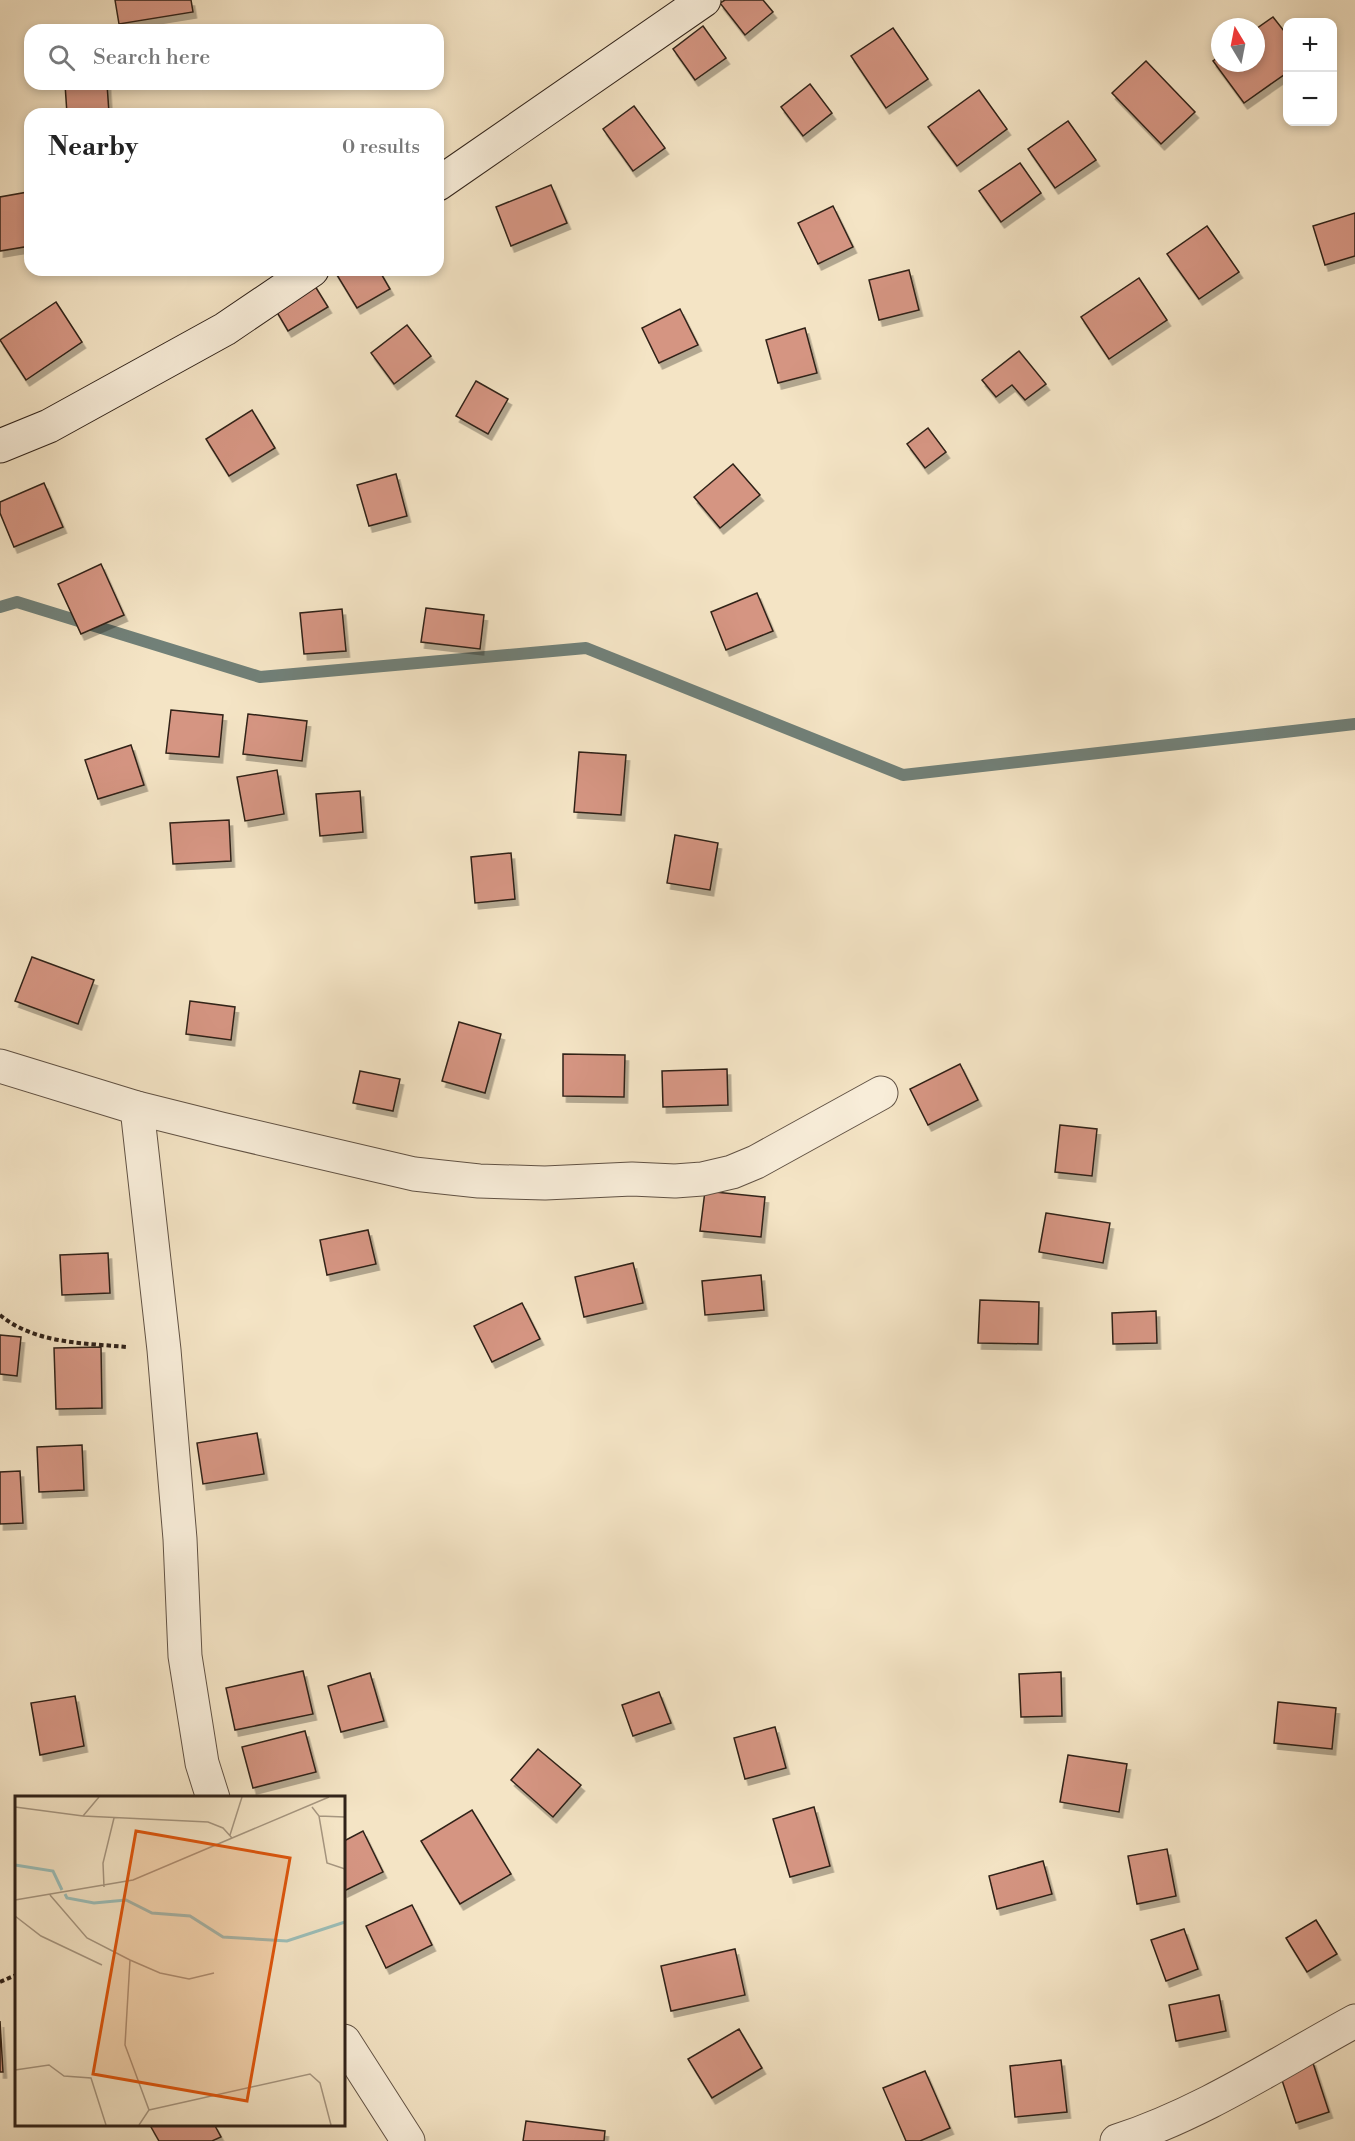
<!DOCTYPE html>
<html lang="en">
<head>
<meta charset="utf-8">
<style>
  body { margin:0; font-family:"Libre Bodoni",serif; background:#f2f2f2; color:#222 }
  .controls { position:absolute; right:18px; top:18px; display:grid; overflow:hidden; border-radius:12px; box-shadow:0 3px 9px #0003 }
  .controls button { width:54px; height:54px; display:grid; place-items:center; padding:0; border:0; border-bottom:2px solid #e0e0e0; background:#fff; color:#222; font:30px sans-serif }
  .compass { position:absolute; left:1211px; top:18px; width:54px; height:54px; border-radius:50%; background:#fff; box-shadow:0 3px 9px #0003; rotate:350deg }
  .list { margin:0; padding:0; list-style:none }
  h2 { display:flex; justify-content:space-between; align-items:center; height:78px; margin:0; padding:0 24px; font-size:26px }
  h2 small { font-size:20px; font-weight:400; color:#767676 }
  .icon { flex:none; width:33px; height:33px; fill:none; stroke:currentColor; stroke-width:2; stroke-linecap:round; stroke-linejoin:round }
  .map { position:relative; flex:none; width:1355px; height:2141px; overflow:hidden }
  .search { position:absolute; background:#fff; box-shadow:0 3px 9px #0003; left:24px; top:24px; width:420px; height:66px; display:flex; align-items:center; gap:15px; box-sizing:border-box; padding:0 21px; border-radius:18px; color:#767676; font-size:22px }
  .panel { position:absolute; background:#fff; box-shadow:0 3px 9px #0003; left:24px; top:108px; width:420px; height:168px; border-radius:18px }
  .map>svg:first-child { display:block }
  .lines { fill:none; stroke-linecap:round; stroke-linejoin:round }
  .stream { stroke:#718078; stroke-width:12 }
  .building { fill:#d59582; stroke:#302219; stroke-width:1.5; filter:url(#shadow) }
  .street-casing { stroke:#615244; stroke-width:35 }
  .secondary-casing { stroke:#302219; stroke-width:35 }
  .path { stroke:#302219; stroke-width:4; stroke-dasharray:4.5 3; stroke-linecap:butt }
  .street { stroke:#f8edd9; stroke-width:33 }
  .secondary { stroke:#f8edd9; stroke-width:33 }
  .inset-river { fill:none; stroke:#9cbeb8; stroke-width:3 }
  .inset-road { fill:none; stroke:#a69680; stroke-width:1.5 }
  .view { fill:#df560d; fill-opacity:0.15; stroke:#df560d; stroke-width:3 }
  .inset-edge { fill:none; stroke:#302219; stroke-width:3 }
</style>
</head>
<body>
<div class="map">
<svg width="1355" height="2141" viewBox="0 0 1355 2141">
  <defs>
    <filter id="shadow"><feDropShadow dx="3.5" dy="6" stdDeviation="0" flood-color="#0004"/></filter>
  </defs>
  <rect width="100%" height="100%" fill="#f4e4c5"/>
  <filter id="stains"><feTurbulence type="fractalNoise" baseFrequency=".00333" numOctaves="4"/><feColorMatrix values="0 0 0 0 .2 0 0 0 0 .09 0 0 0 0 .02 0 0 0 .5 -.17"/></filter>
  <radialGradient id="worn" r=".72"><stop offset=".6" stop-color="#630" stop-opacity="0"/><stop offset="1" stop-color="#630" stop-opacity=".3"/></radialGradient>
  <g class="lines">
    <polyline class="stream" points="0,607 17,602 260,677 586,648 903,775 1355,724"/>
  </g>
  <g class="building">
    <polygon points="115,0 191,0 193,12 119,24"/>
    <polygon points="725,0 763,0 773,12 745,35 720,3"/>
    <polygon points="1273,17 1288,36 1288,72 1244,103 1213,61 1220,56 1220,63 1256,63 1256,29"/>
    <polygon points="703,26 726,58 695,80 673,49"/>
    <polygon points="893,28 928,79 886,108 851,56"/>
    <polygon points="1146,61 1195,112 1161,144 1112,93"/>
    <polygon points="65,84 107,84 109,113 67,114"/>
    <polygon points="810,84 832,113 803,136 781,107"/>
    <polygon points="979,90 1007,129 957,166 928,127"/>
    <polygon points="634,106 665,148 633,171 603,129"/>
    <polygon points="1068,121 1096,160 1055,188 1028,149"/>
    <polygon points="1020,163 1041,193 1001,222 979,191"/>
    <polygon points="551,185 567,223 511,246 496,207"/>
    <polygon points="28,192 30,246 0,251 0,197"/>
    <polygon points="833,206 853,247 818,264 798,223"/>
    <polygon points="1355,213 1355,256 1325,265 1313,226"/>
    <polygon points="1207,226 1239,272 1199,299 1167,254"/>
    <polygon points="334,270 379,270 390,289 357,308"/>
    <polygon points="909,270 919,310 879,320 869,280"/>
    <polygon points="310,278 328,307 288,331 271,302"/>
    <polygon points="1139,278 1167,320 1109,359 1081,317"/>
    <polygon points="56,302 82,342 26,380 0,340"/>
    <polygon points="680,309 698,345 659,363 642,328"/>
    <polygon points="407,325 431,356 394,384 371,353"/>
    <polygon points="805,328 817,373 778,383 766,340"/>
    <polygon points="1019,351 1046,384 1025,400 1012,385 996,397 982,380"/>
    <polygon points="476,381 508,399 488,434 456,416"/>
    <polygon points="252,410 275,448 229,476 206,439"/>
    <polygon points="928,428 946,452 925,468 907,444"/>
    <polygon points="733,464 760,495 720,528 694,497"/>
    <polygon points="396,474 407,516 369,526 357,485"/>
    <polygon points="44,483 63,527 14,547 0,513 0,502"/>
    <polygon points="101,564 124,615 81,634 58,584"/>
    <polygon points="757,593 773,631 726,650 711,612"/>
    <polygon points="426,608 484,615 480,649 421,642"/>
    <polygon points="342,609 346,651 304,654 300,613"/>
    <polygon points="171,710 223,715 219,757 166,753"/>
    <polygon points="248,714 307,721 302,761 243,754"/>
    <polygon points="131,745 144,785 98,799 85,760"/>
    <polygon points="579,752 626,755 621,815 574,812"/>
    <polygon points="277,770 284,814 245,821 237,777"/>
    <polygon points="360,791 363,832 320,836 316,794"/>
    <polygon points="229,820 231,861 173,864 170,823"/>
    <polygon points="675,835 718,843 710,890 667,883"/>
    <polygon points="511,853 515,899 475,903 471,857"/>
    <polygon points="32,957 94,980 78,1024 15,1001"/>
    <polygon points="190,1001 235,1007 231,1040 186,1034"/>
    <polygon points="459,1022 501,1034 485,1093 442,1081"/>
    <polygon points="563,1054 625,1055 624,1097 563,1096"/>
    <polygon points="960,1064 978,1100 928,1125 910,1089"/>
    <polygon points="727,1069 728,1105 663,1107 662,1071"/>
    <polygon points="360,1071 400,1079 393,1111 353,1103"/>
    <polygon points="1060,1125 1097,1129 1092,1176 1055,1172"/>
    <polygon points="705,1191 765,1197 761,1237 700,1231"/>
    <polygon points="1046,1213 1110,1223 1103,1263 1039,1252"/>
    <polygon points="368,1230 376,1264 327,1275 320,1240"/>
    <polygon points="108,1253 110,1293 62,1295 60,1255"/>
    <polygon points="633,1263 643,1303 584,1317 575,1277"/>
    <polygon points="761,1275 764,1310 705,1315 702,1281"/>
    <polygon points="980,1300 1039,1302 1038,1344 978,1343"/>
    <polygon points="522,1303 540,1339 492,1362 474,1326"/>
    <polygon points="1156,1311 1157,1343 1113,1344 1112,1313"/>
    <polygon points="0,1335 21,1337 17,1376 0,1374"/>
    <polygon points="101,1347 102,1408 56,1409 54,1348"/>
    <polygon points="257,1433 264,1474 203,1484 197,1443"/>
    <polygon points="82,1445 84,1490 39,1492 37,1447"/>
    <polygon points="20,1471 23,1523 0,1524 0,1472"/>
    <polygon points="303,1671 313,1714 235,1730 226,1688"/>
    <polygon points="1061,1672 1062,1716 1021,1717 1019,1674"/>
    <polygon points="370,1673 384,1721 341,1732 328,1686"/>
    <polygon points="659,1692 671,1723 633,1736 622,1705"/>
    <polygon points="75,1696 84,1746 40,1755 31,1703"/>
    <polygon points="1278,1702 1336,1708 1332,1749 1274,1743"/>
    <polygon points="775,1727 786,1768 745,1779 734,1738"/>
    <polygon points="305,1731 316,1772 253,1788 242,1747"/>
    <polygon points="538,1749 581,1785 553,1817 511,1780"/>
    <polygon points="1068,1755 1127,1764 1119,1812 1060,1802"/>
    <polygon points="814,1807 830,1866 790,1877 773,1819"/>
    <polygon points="472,1810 511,1874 460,1904 421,1841"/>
    <polygon points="363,1831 383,1872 344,1891 344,1841"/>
    <polygon points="1167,1849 1176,1896 1137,1904 1128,1856"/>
    <polygon points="1043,1861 1052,1894 997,1909 989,1876"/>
    <polygon points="412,1905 432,1945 386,1968 366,1926"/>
    <polygon points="1316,1920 1337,1954 1307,1972 1286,1938"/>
    <polygon points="1184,1929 1198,1969 1166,1981 1151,1940"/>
    <polygon points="735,1949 745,1995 671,2011 661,1966"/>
    <polygon points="1219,1995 1226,2031 1176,2041 1169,2005"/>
    <polygon points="0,2021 3,2072 0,2072"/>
    <polygon points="739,2029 762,2068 712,2098 688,2059"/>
    <polygon points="1061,2060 1067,2112 1015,2117 1010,2066"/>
    <polygon points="1312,2060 1329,2112 1296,2123 1279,2071"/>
    <polygon points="925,2071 950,2128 920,2141 906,2141 883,2088"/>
    <polygon points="526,2121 605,2131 604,2141 523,2141"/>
    <polygon points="156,2124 214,2124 221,2137 212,2141 159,2141 151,2127"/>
  </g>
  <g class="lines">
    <defs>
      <g id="street">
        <polyline points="0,1066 137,1108 221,1129 414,1174 479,1181 545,1183 632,1179 675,1181 702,1179 732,1172 756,1162 881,1093"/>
        <polyline points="137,1108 164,1350 180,1539 185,1656 202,1763 213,1798"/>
        <polyline points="344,2041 408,2141"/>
        <path d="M1117,2141C1203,2113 1276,2064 1355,2021"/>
      </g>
      <g id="secondary">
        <polyline points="438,184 704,0"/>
        <polyline points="0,446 49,426 225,329 312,270"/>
      </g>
    </defs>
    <use href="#street" class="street-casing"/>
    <use href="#secondary" class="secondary-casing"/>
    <g class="path">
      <path d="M0,1315C35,1344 84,1343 127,1347"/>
      <polyline points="0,1982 16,1975"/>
    </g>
    <use href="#street" class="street"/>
    <use href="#secondary" class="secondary"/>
  </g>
  <g transform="translate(15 1796)">
    <rect width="330" height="330" fill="#f4e4c5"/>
    <path class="inset-river" d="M0,69L38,75L47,94M50,98L52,102L79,107L111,104L137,117L175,120L208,141L272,145L330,126"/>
    <path class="inset-road" d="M0,11L68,20L193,26L208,32L217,42M297,11L304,20L312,67L330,73M68,20L84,1M304,20L330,21M215,39L227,1M89,91L88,67L99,22M35,99L72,142L115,164L145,177L174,183L199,177M0,104L118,84L314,1M0,120L26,140L87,169M115,164L110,249L134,314L124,329M0,274L34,269L49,280L76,282L91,329M134,314L295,278L305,287L316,329"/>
    <path class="view" d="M121,35L275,62L232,305L78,278Z"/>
    <rect width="330" height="330" class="inset-edge"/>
  </g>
  <rect width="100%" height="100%" filter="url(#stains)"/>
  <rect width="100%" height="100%" fill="url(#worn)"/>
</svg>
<div class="controls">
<button>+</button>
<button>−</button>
</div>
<svg class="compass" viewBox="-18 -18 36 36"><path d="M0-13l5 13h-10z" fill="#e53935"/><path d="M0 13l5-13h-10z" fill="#767676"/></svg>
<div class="search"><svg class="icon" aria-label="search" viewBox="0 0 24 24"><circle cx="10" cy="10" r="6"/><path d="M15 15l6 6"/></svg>Search here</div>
<section class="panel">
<h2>Nearby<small>0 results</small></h2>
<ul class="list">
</ul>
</section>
</div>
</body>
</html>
